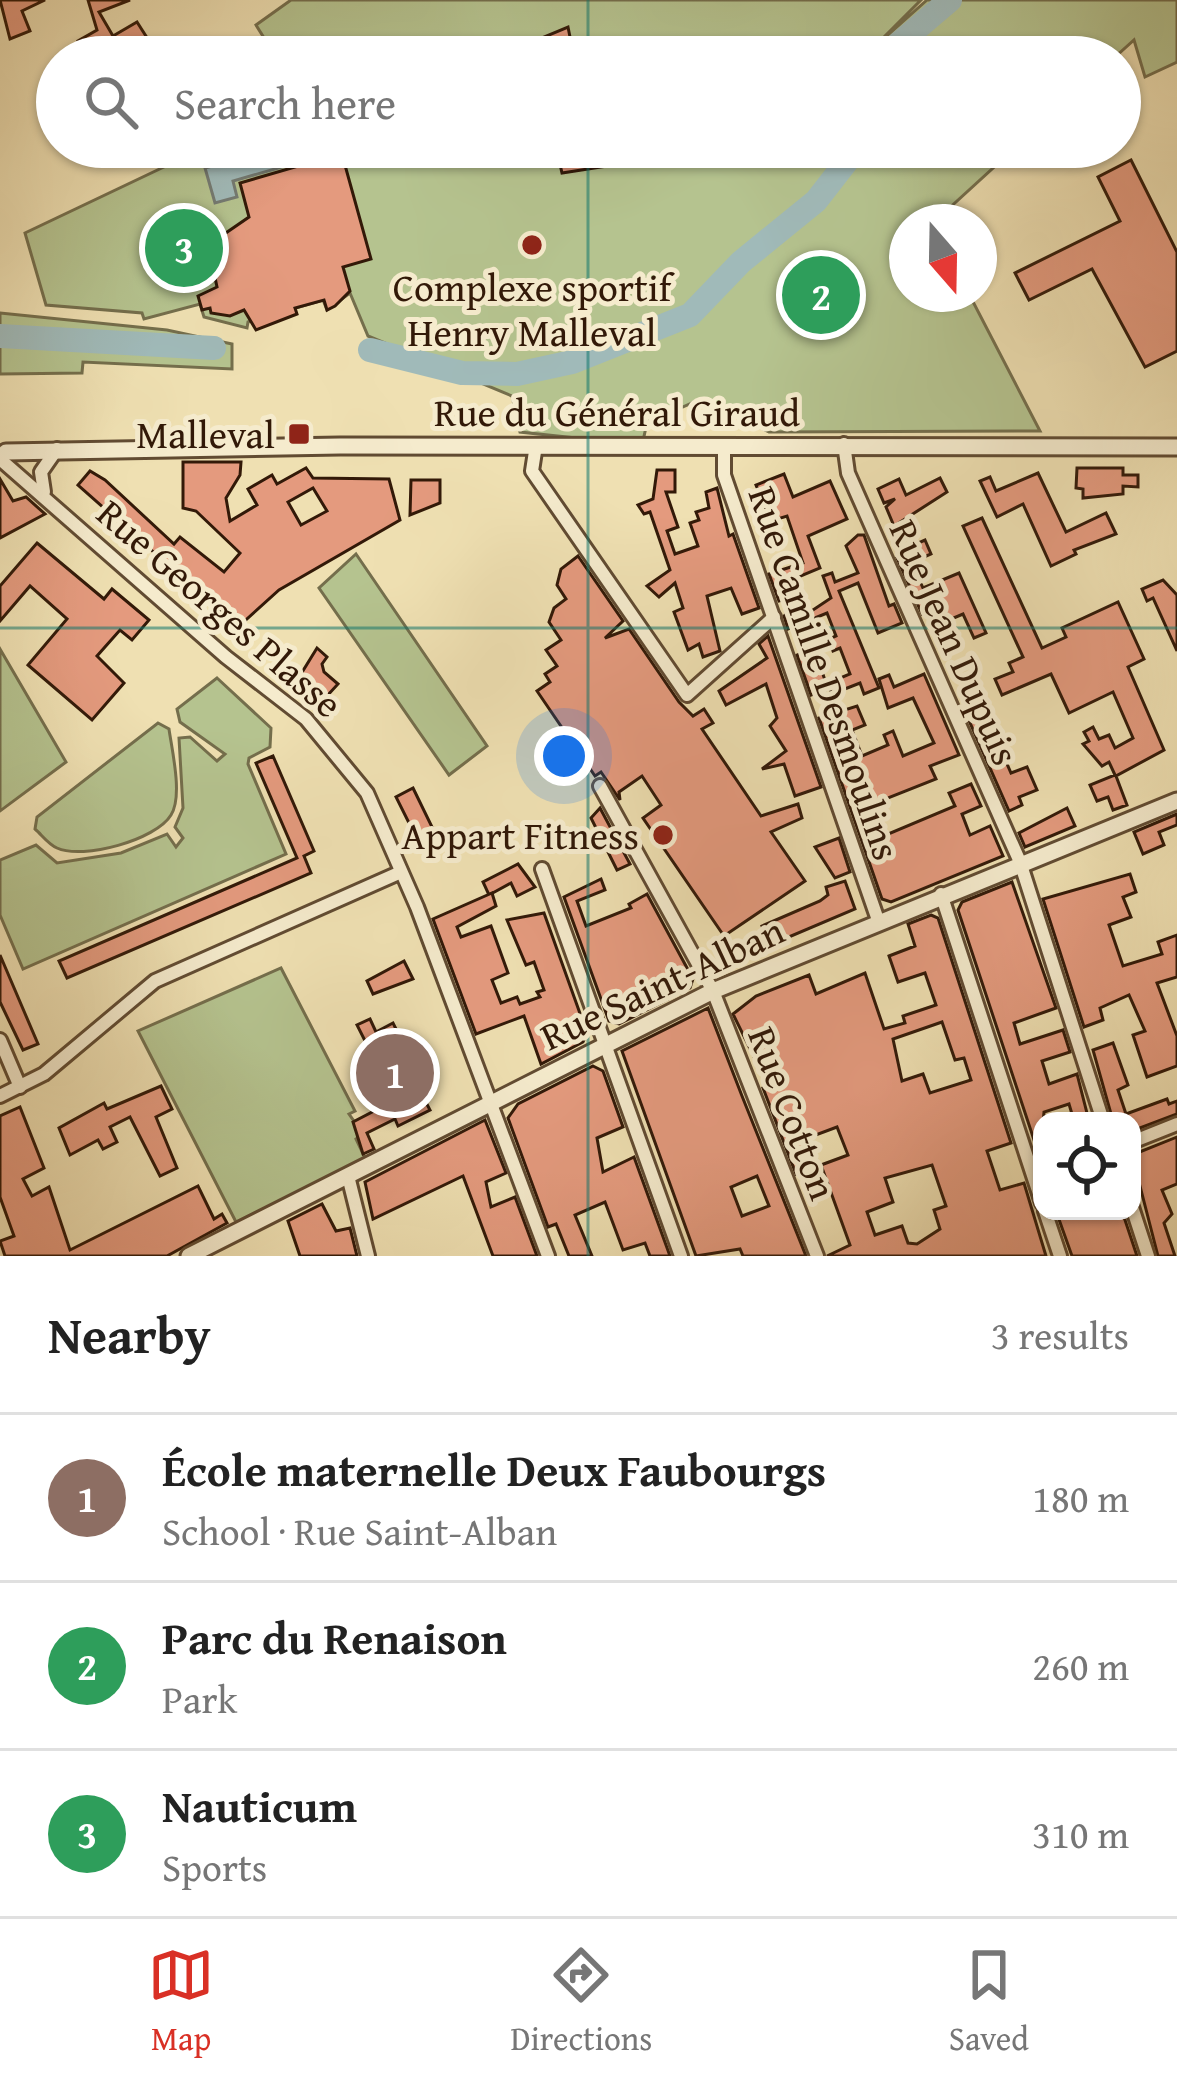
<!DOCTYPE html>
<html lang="en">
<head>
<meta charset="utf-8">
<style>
  body { margin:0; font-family:"Gentium Book Plus",serif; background:#f6f6f6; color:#222 }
  .controls { position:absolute; right:36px; bottom:36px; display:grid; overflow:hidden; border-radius:24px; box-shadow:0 3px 9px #0004 }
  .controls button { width:108px; height:108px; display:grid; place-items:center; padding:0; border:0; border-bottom:3px solid #e0e0e0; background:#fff; color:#222; font:60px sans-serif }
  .compass { position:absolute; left:889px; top:204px; width:108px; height:108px; border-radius:50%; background:#fff; box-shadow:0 3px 9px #0004; rotate:160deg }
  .you { position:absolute; left:564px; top:756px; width:42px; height:42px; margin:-30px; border:9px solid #fff; border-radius:50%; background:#1a73e8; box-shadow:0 0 0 18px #1a73e833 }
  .badge { display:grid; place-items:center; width:78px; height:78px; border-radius:50%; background:#d93025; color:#fff; font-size:39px; font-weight:700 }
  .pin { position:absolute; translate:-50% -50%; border:6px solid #fff; box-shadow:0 3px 12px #0006 }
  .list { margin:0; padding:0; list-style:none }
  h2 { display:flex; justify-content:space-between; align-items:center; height:156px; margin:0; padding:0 48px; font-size:51px }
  h2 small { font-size:39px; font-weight:400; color:#767676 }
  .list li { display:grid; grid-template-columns:78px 1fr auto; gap:36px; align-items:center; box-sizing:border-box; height:168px; padding:0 48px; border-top:3px solid #e0e0e0 }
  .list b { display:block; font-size:45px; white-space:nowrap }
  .list p { margin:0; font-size:39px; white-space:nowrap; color:#767676 }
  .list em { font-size:39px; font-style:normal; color:#767676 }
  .icon { flex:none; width:66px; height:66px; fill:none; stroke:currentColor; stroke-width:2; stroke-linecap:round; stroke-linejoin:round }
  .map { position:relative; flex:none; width:1177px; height:1256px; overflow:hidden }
  .search { position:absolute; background:#fff; box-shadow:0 3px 9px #0004; left:36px; right:36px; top:36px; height:132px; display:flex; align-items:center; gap:30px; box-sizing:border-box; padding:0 42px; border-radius:66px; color:#767676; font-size:45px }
  .sheet { height:660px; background:#fff }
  nav { display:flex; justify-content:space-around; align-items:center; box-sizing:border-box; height:168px; border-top:3px solid #e0e0e0; background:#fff; font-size:33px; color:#767676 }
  nav a { display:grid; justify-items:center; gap:6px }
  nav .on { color:#d93025 }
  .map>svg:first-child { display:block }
  .green { fill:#b5c38f; stroke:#746e4c; stroke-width:3 }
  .water { fill:#a0bab9; stroke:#747a72; stroke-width:3 }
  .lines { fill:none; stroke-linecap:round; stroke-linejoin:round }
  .river { stroke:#a0bab9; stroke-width:24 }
  .building { fill:#e49a7e; stroke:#321908; stroke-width:3; fill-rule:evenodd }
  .minor-casing { stroke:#614b32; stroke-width:18 }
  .tertiary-casing { stroke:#614b32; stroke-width:21 }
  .minor { stroke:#f5ebcd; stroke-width:12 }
  .tertiary { stroke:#f5ebcd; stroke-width:15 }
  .grid { fill:none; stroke:#0f766e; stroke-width:3; stroke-opacity:0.55 }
  .poi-dot { fill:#8f2418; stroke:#f5ebcd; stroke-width:4.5 }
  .labels { text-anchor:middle; stroke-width:10; stroke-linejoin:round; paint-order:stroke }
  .poi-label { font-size:39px; fill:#321908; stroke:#f5ebcd; text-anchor:end }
  .street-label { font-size:39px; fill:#321908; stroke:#f5ebcd }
</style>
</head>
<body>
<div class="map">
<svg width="1177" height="1256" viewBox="0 0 1177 1256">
  <rect width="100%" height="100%" fill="#efe0b2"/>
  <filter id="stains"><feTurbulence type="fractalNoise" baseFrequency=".00167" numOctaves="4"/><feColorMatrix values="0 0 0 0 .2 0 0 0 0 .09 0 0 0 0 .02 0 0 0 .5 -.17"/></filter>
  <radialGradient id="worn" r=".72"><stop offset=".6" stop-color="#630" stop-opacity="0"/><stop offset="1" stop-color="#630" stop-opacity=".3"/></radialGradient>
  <g class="green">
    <polygon points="291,0 921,0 869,52 927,0 1177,0 1177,62 1145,77 1134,40 1115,57 276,57 256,25"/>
    <polygon points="206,147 1016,147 934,222 907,222 907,294 969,294 1040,431 769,432 701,399 647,423 642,445 520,432 512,396 368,336 350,293 327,310 323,300 248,322 247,328 204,317 200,304 144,319 142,313 46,305 25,233"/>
    <polygon points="0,313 167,330 232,344 232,369 83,362 82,373 0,374"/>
    <polygon points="356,554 487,746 449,775 319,588"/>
    <polygon points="0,649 66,762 0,811"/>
    <polygon points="217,678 271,728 270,747 249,758 248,764 286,854 23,969 0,915 0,860 36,845 57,863 121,853 167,834 176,847 183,838 175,827 183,808 179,738 190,737 217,761 225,754 180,722 177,709"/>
    <path d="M158,723L169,729C172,751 183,796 171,815C156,840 83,860 57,848C48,844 42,835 35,829L37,817Z"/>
    <polygon points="281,968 355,1111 349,1114 363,1134 356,1139 366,1160 236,1222 138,1031"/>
  </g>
  <polygon class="water" points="277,148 282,167 233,181 237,197 215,203 205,168"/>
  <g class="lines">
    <g class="river">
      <polyline points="883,57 950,0"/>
      <polyline points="0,336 214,348"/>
      <polyline points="370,350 462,373 517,374 572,362 690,315 741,262 816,201 858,147"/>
    </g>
  </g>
  <g class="building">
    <polygon points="0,0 45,0 22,11 30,31 10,39"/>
    <polygon points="88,0 130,0 99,12 113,36 137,22 151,44 128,57 104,57 100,51 84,56 78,41 97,30"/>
    <polygon points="568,27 574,57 531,57 527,44"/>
    <polygon points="289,147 340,147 371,259 343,267 350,291 335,306 327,310 324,300 295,308 297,314 256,330 244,310 230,316 211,313 210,308 202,310 198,296 217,287 212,264 220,237 249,217 240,183 295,167"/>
    <polygon points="556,147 600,147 607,166 562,173"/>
    <polygon points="1131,160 1177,252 1177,351 1145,367 1092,269 1029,300 1015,273 1120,221 1098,177"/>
    <path d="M183,462H241L240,475L226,498L230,521L257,505L248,489L272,475L277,484L306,468L313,478L389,479L400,520L279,590L238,627L78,485L90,471L105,480L174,544L180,537L224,572L240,553L196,511L183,508ZM313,488L327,511L301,525L288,502Z"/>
    <polygon points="1077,468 1123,468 1123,475 1138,475 1138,487 1123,486 1123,494 1083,498 1083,489 1076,488"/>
    <polygon points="657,470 675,470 675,492 666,492 678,527 667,531 675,554 698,546 690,523 699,520 696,512 709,508 706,492 717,488 729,536 733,534 759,608 742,614 731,588 707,596 720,651 703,657 699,644 688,650 674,612 683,608 675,583 659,597 647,586 670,570 650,512 644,514 638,505 653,499"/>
    <polygon points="1038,473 1066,532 1106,513 1116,534 1074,550 1076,554 1051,566 1023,504 997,517 980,481 990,477 996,491"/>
    <polygon points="784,474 793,497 830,481 847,519 808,536 820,568 786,582 791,598 779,601 769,574 803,563 787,516 771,521 756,485"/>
    <polygon points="940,478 947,492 894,526 886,507 895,499 884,503 878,489 899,479 906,495"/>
    <polygon points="0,479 13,501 26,497 45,514 0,538"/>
    <polygon points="411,480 440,480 440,503 410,515"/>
    <polygon points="982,518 1042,648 1066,637 1062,628 1118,602 1144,659 1128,667 1164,750 1116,776 1127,805 1113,810 1108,797 1097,801 1090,785 1115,775 1109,762 1102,766 1083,744 1089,741 1084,732 1093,727 1099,739 1109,735 1115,748 1133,738 1113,692 1069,713 1051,674 1002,695 995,679 1013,672 1009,663 1023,657 963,526"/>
    <polygon points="858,535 864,535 889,606 894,604 902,623 878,633 858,583 839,591 879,688 864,694 860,683 832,694 828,683 850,674 840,648 833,651 829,639 836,636 827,613 788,629 784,616 799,604 807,614 831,598 823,576 832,573 835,582 858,573 846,546"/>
    <polygon points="925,540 931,554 917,560 921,567 915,570 923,588 959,573 986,633 974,638 963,614 949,620 943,605 922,614 897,558 904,555 902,550"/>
    <polygon points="37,543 104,599 112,589 149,620 132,640 120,630 97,656 124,683 92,720 28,665 67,619 30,586 0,621 0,586"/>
    <polygon points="578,556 623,621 605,638 629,629 679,702 693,716 704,709 713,723 702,729 761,816 798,804 802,818 771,832 805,881 724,936 643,818 661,805 642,776 619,792 620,800 601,772 595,776 537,691 550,682 545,674 557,666 546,650 561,640 549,622 554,608 566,599 557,585 561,569"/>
    <polygon points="1163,580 1177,595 1177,651 1153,598 1147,601 1142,589"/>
    <polygon points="768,636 821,787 795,796 784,764 762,769 786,751 770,726 777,718 766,684 726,705 719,691 767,658 759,644"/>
    <polygon points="317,648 327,657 322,664 324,672 338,684 327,696 301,674"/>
    <polygon points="814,648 828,689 811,695 797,655"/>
    <polygon points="924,674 959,755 930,766 936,779 875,803 886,835 955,806 949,793 971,784 981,806 962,814 970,835 990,826 1003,856 891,902 882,899 819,718 857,706 865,725 852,730 862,756 888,745 884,735 893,731 903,756 934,743 913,698 888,708 879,679 889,675 894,687"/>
    <polygon points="983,709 1011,773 1027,767 1037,790 1019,797 1022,805 1009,811 967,716"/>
    <polygon points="273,756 314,851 304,856 311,873 67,978 59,961 297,858 256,763"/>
    <polygon points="413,788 433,829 416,837 396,797"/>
    <polygon points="600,808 630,864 617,870 591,818"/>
    <polygon points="1067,808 1075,826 1025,847 1019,833"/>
    <polygon points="1177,814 1177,825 1159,832 1164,845 1143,854 1134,832"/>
    <polygon points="839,838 850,872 835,878 815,847"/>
    <polygon points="518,864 535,887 517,896 511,883 489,895 483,882"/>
    <polygon points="1130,874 1136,892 1123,897 1131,917 1109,925 1123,966 1162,954 1158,942 1177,935 1177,977 1157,983 1177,1036 1177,1066 1147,1077 1133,1035 1145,1031 1129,995 1100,1008 1103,1020 1084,1027 1043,899"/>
    <polygon points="601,879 605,890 577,901 586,926 631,908 629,904 647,894 693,979 690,988 619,1024 609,1021 564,897"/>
    <polygon points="845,881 855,909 770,945 762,926 820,901 828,895 826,887"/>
    <polygon points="1012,882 1056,1008 1014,1023 1020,1044 1063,1030 1070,1052 1042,1061 1049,1084 1077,1074 1089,1121 1074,1121 1069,1104 1044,1112 1040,1158 958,910 962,902"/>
    <polygon points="492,893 496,906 457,927 461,937 491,926 508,973 492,980 501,1003 517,997 520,1004 540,997 537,992 544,990 534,962 526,965 507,920 544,913 587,1033 583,1042 541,1064 524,1016 476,1034 433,919"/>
    <path d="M931,915L938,918L1011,1143L987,1151L1000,1190L1024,1183L1046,1256H827L850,1245L821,1165L848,1155L837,1127L802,1140L813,1168L796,1174L763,1088L776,1084L767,1057L756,1061L733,1014L756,996L809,975L816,994L865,973L884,1029L905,1023L903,1016L936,1005L925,973L898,982L889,956L915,946L908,924ZM942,1022L955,1060L964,1058L971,1080L930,1093L923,1074L902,1081L893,1039ZM932,1165L946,1206L934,1210L940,1229L917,1244L908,1243L902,1226L875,1235L867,1212L893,1202L885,1178Z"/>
    <polygon points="0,955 38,1044 23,1050 0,1002"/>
    <polygon points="404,961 413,979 373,994 367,981"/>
    <path d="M708,1008L742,1096L806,1256H743L740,1249L696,1256L622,1051ZM757,1176L769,1206L742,1216L731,1187Z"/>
    <polygon points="370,1019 376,1032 393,1023 425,1086 419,1089 430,1110 398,1126 395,1119 367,1133 374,1149 363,1154 353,1122 395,1100 357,1025"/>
    <polygon points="1113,1043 1128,1085 1118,1090 1126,1114 1167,1099 1169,1104 1177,1101 1177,1114 1132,1131 1132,1121 1113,1121 1093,1050"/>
    <polygon points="593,1066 603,1071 623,1127 597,1138 603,1172 634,1157 670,1256 650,1256 645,1243 623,1250 605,1202 575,1215 592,1256 569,1256 556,1224 548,1227 508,1118 518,1104"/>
    <polygon points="161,1086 172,1109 156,1117 177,1168 160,1176 130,1117 110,1127 117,1142 103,1149 98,1140 70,1155 59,1128 104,1103 107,1109"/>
    <polygon points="20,1107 44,1168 23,1179 32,1196 49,1187 70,1250 198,1186 214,1219 222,1214 227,1223 167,1256 5,1256 0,1241 14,1236 0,1197 0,1116"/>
    <polygon points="485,1120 506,1173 486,1182 491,1207 515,1197 537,1256 493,1256 463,1176 373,1219 365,1182"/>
    <polygon points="1177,1137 1177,1184 1162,1190 1172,1214 1164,1223 1175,1256 1158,1256 1132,1155"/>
    <polygon points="322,1204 336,1231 350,1228 357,1256 300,1256 288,1221"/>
    <polygon points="1056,1211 1122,1211 1137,1256 1072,1256"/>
  </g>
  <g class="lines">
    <defs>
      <g id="minor">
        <polyline points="844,444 848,473 1020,862 1103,1121"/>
        <polyline points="536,445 532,471 687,695 774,617"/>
        <polyline points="724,445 724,475 878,920"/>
        <polyline points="1,460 226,657 306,719 367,793 417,907 548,1256"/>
        <polyline points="44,492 41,472 57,449"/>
        <polyline points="600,786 713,991 817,1256"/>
        <polyline points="542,869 681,1256"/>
        <polyline points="941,894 1042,1203"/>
        <polyline points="0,1040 20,1087"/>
        <polyline points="0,1096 44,1074 155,981 401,872"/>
        <polyline points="1132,1142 1177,1124"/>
        <polyline points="348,1176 368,1256"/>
        <polyline points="1132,1207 1148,1256"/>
        <polyline points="1045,1211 1060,1256"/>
      </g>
      <g id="tertiary">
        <polyline points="6,452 340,446 1177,447"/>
        <polyline points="189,1256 713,991 1177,801"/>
      </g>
    </defs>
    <use href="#minor" class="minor-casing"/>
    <use href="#tertiary" class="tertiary-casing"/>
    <use href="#minor" class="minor"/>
    <use href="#tertiary" class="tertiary"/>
  </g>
  <path class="grid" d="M588,0V57M588,147V1256M0,628H1177"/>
  <g class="poi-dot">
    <circle cx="532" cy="245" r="12"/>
    <rect x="287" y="422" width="24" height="24" rx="6"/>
    <circle cx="663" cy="835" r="12"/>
  </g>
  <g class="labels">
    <g class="poi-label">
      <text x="532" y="301" text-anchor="middle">Complexe sportif<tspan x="532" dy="45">Henry Malleval</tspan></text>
      <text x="275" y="448">Malleval</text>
      <text x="639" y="849">Appart Fitness</text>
    </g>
    <g class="street-label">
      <text x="617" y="426">Rue du Général Giraud</text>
      <text transform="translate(220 608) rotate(41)" y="14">Rue Georges Plasse</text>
      <text transform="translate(955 642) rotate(66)" y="14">Rue Jean Dupuis</text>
      <text transform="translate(825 673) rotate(71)" y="14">Rue Camille Desmoulins</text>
      <text transform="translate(662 983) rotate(-25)" y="14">Rue Saint-Alban</text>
      <text transform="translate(793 1113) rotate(69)" y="14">Rue Cotton</text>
    </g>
  </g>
  <rect width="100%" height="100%" filter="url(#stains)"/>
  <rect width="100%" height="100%" fill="url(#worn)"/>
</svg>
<div class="controls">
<button><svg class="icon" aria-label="locate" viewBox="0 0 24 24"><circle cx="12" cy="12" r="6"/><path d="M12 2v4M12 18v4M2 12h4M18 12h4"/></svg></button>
</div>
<svg class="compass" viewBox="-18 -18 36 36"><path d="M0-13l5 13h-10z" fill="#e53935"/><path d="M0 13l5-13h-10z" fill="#767676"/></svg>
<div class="you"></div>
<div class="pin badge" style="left:395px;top:1073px;background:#8d6e63">1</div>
<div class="pin badge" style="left:821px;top:295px;background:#2e9e5b">2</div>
<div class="pin badge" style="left:184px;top:248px;background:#2e9e5b">3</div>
<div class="search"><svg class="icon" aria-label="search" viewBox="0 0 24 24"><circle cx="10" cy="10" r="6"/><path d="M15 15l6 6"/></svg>Search here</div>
</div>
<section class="sheet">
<h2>Nearby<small>3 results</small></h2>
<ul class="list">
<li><span class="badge" style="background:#8d6e63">1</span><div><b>École maternelle Deux Faubourgs</b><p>School · Rue Saint-Alban</p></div><em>180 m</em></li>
<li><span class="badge" style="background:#2e9e5b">2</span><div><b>Parc du Renaison</b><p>Park</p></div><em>260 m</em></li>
<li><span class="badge" style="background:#2e9e5b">3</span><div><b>Nauticum</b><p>Sports</p></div><em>310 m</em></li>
</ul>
</section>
<nav>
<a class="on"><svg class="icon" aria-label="map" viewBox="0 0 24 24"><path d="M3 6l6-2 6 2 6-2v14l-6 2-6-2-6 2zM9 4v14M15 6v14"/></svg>Map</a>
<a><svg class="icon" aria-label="directions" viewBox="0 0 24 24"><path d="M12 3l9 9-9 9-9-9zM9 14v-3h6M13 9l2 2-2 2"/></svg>Directions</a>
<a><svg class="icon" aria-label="saved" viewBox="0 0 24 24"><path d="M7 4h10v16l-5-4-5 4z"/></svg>Saved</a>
</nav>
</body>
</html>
